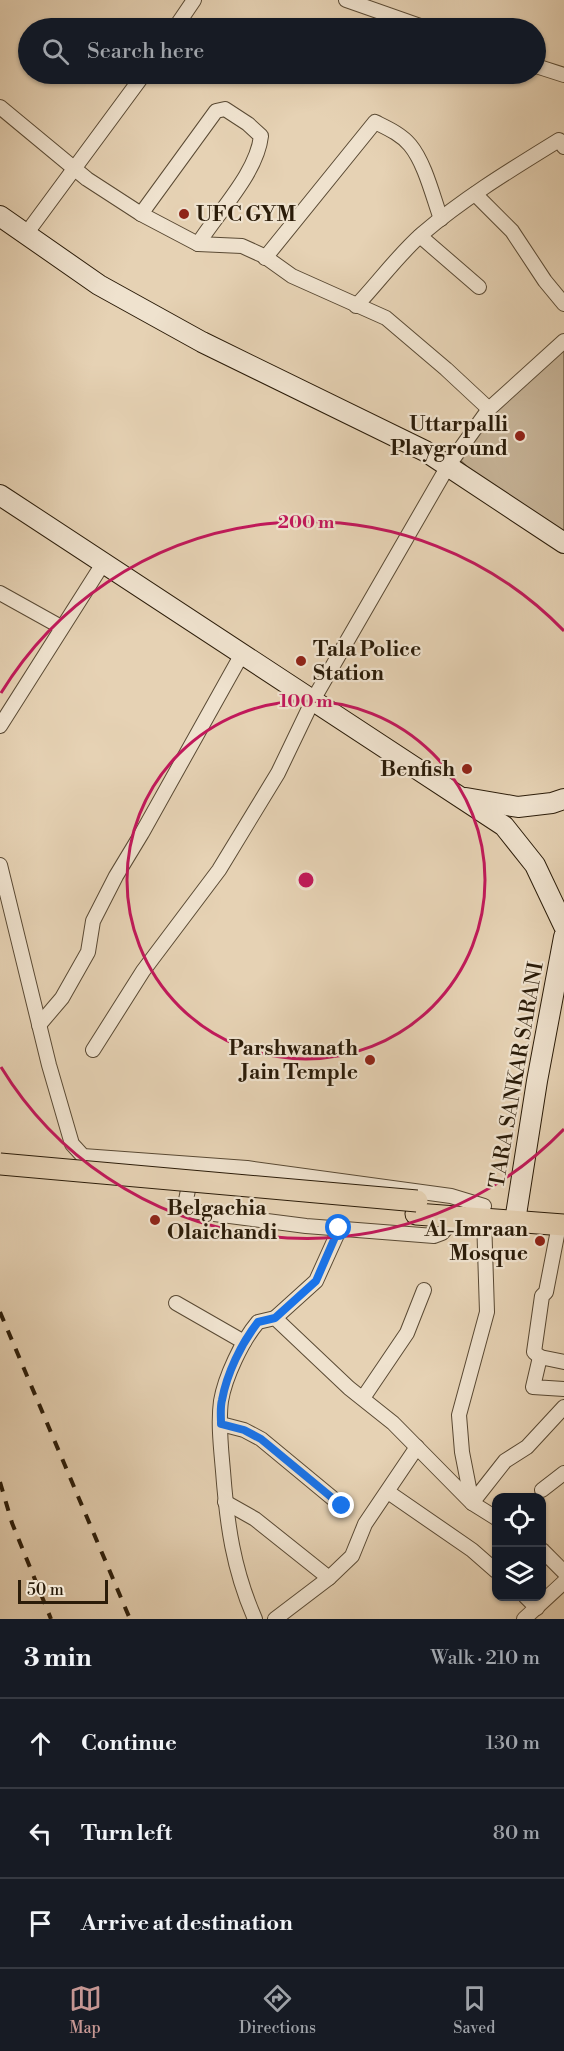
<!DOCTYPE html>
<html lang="en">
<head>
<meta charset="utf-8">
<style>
  body { margin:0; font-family:"Libre Bodoni",serif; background:#242831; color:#f1f3f6 }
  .controls { position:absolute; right:18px; bottom:18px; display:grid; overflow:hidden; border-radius:12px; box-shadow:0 2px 4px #0004 }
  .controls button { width:54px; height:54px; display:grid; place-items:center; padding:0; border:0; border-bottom:2px solid #363941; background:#171b24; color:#f1f3f6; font:30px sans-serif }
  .scale { position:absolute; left:18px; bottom:15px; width:90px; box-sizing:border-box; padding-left:6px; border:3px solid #2b1c09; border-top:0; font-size:16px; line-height:21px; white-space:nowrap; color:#2b1c09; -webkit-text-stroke:4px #efe2ce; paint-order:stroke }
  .stop { position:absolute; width:18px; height:18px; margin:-14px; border:4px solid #1a73e8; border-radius:50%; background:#fff }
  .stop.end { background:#1a73e8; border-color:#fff; box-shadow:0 2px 6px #0008 }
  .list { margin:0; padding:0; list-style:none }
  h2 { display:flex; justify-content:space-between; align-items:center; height:78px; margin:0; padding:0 24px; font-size:26px }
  h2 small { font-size:20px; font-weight:400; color:#9ea1a6 }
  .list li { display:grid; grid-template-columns:39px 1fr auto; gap:18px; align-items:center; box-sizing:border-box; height:90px; padding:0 24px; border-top:2px solid #363941 }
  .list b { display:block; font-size:22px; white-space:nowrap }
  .list em { font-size:20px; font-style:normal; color:#9ea1a6 }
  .icon { flex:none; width:33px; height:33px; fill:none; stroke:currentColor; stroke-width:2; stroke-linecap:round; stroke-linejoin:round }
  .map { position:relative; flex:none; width:564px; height:1619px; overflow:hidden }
  .search { position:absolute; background:#171b24; box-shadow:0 2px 4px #0004; left:18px; right:18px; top:18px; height:66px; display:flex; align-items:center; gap:15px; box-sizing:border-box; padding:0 21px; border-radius:33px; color:#9ea1a6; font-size:22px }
  .sheet { height:348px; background:#171b24 }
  nav { display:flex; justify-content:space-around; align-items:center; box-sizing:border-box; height:84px; border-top:2px solid #363941; background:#171b24; font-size:16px; color:#9ea1a6 }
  nav a { display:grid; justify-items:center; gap:3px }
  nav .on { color:#c59692 }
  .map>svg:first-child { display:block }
  .pitch { fill:#c6b397; stroke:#786850; stroke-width:1.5 }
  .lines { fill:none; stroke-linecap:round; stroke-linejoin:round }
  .street-casing { stroke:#5a4a34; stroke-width:16 }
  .secondary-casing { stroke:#2b1c09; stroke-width:22 }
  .primary-casing { stroke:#2b1c09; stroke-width:23 }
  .street { stroke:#efe2ce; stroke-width:14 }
  .secondary { stroke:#efe2ce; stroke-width:20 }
  .primary { stroke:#e6d2b4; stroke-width:21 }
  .rail { stroke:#2b1c09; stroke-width:4; stroke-dasharray:10 10; stroke-linecap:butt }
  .primary-bridge-casing { stroke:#2b1c09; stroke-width:23; stroke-linecap:butt }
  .primary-bridge { stroke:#e6d2b4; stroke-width:21 }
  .route { stroke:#1a73e8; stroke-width:8 }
  .ring { fill:none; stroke:#c2185b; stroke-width:3 }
  .poi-dot { fill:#8f2418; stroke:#efe2ce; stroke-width:2 }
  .labels { text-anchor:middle; stroke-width:4.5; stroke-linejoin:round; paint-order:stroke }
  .poi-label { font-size:21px; font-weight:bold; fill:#2b1c09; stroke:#efe2ce; text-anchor:end }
  .street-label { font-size:21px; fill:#2b1c09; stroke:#efe2ce }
  .centre { fill:#c2185b; stroke:#efe2ce; stroke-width:3 }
  .ring-label { font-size:18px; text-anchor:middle; font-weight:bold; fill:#c2185b; stroke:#efe2ce; stroke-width:4.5; stroke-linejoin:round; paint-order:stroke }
</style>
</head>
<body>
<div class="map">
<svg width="564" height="1619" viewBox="0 0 564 1619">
  <rect width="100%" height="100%" fill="#e6d2b4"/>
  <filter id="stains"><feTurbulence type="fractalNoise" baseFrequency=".00333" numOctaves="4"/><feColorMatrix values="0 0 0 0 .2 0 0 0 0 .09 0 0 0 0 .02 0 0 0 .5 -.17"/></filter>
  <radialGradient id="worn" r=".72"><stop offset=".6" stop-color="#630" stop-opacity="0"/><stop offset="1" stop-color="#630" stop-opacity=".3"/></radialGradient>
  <polygon class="pitch" points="564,350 564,537 482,481 459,459 493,412"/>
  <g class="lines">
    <defs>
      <g id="street">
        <polyline points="346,0 426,28"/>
        <polyline points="175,28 194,0"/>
        <polyline points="536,66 564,75"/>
        <polyline points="0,107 87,179 141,214 198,244 242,246 264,256 292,276 386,318 446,369 489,409"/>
        <polyline points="475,194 512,231 545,281 564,304"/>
        <path d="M141,214L216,111L225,109L248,124L261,136C257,173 218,212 198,244"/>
        <polyline points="26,234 144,74"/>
        <polyline points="420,236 479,287"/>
        <path d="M265,258L375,122C387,128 401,134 410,145C425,163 433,197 441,219"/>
        <path d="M356,306C378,283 398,255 422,234C464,198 512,169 559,140L564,147"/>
        <polyline points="0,593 61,627"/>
        <polyline points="0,726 104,562"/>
        <polyline points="0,865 49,1065 72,1144 83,1156 247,1168 451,1196 484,1206"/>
        <polyline points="39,1025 62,998 88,952 93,921 116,876 142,833 242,654"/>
        <polyline points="93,1050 143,971 219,870 278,773 313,700 448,466 489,409 564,341"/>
        <polyline points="191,1175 186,1200 191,1211 306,1226 434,1236 442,1233 457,1217"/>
        <polyline points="484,1218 487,1312 459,1415 462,1452 472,1503 505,1461 527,1447 564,1407"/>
        <polyline points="176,1303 244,1342"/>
        <polyline points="275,1318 316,1281 340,1228"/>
        <polyline points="540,1357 534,1352 542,1296 546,1292 559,1225"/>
        <polyline points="564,1362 540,1357 533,1387 564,1389"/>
        <polyline points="363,1398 407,1333 424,1290"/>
        <polyline points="221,1424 244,1430 261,1439 342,1506"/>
        <polyline points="542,1490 564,1473"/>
        <polyline points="388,1492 472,1550 496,1571"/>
        <polyline points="225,1502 255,1519 329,1578"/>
        <polyline points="542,1550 564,1572"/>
        <polyline points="525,1596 537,1608"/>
        <path d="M255,1619C233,1569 227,1524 223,1471C221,1448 218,1423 221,1401C225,1377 242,1341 258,1322L275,1318L349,1388L393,1423L472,1503L496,1518"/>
        <polyline points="275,1619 329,1578 352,1556 365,1524 417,1447"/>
        <polyline points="524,1619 564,1582"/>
      </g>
      <g id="secondary">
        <polyline points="0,216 99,285 202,342 425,451 564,543"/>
        <polyline points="0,495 504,826 535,865 564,926"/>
        <polyline points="466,798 518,807 552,803 564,799"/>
        <polyline points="515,1221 537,1081 564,937"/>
      </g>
      <polyline id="primary" points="416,1214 564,1225"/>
    </defs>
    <use href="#street" class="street-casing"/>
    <use href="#secondary" class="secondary-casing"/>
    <use href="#primary" class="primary-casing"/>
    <use href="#street" class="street"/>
    <use href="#secondary" class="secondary"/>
    <use href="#primary" class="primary"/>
    <g class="rail">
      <polyline points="0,1312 130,1619"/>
      <polyline points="0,1482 12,1523 51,1619"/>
    </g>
    <defs>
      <polyline id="primary-bridge" points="0,1164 417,1201"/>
    </defs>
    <use href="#primary-bridge" class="primary-bridge-casing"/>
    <use href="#primary-bridge" class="primary-bridge"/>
  </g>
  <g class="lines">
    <path class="route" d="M339,1228L316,1281L275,1318L258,1322C241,1344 227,1373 222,1400C220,1407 221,1416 221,1424L244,1430L261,1439L342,1506"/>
  </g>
  <g class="ring">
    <circle cx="306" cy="880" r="179"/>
    <path d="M564 1129A358 358 0 0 1 1 1067M1 693A358 358 0 0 1 564 631"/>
  </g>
  <g class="poi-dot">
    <circle cx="184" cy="214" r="6"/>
    <circle cx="520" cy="436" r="6"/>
    <circle cx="301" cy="661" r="6"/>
    <circle cx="467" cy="769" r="6"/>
    <circle cx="370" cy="1060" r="6"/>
    <circle cx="155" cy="1220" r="6"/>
    <circle cx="540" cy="1241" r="6"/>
  </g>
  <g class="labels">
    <g class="poi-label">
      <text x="196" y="221" text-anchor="start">UFC GYM</text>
      <text x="508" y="431">Uttarpalli<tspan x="508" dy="24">Playground</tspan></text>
      <text x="313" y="656" text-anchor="start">Tala Police<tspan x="313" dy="24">Station</tspan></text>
      <text x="455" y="776">Benfish</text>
      <text x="358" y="1055">Parshwanath<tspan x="358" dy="24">Jain Temple</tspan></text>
      <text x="167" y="1215" text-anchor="start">Belgachia<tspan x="167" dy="24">Olaichandi</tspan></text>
      <text x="528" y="1236">Al-Imraan<tspan x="528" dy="24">Mosque</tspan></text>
    </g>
    <g class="street-label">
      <text transform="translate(516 1075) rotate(-80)" y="7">TARA SANKAR SARANI</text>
    </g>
  </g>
  <circle cx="306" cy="880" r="9" class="centre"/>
  <g class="ring-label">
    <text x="306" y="528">200 m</text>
    <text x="306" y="707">100 m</text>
  </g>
  <rect width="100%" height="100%" filter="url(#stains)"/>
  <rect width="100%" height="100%" fill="url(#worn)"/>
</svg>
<div class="controls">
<button><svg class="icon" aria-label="locate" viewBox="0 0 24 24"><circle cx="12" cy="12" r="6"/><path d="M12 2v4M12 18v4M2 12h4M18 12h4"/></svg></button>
<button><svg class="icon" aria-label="layers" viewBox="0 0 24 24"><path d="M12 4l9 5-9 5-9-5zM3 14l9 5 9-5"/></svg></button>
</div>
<div class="scale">50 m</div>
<div class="stop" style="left:339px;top:1228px"></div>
<div class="stop end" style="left:342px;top:1506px"></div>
<div class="search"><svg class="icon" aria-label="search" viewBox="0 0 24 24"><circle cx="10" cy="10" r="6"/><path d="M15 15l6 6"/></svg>Search here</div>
</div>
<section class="sheet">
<h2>3 min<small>Walk · 210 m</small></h2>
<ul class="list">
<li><svg class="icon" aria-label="ahead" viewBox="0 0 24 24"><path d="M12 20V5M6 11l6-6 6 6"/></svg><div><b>Continue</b></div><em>130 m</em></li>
<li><svg class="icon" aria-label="left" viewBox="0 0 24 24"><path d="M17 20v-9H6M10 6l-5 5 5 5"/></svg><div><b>Turn left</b></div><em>80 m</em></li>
<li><svg class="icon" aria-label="arrive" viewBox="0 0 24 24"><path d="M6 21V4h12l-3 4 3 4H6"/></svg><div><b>Arrive at destination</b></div></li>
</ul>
</section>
<nav>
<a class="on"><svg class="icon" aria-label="map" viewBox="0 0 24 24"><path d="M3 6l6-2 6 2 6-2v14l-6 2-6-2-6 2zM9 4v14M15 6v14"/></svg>Map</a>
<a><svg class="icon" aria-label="directions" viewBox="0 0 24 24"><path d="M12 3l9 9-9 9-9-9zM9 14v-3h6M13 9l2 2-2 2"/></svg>Directions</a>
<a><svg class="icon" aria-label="saved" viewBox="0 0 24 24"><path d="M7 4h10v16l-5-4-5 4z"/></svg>Saved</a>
</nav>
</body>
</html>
